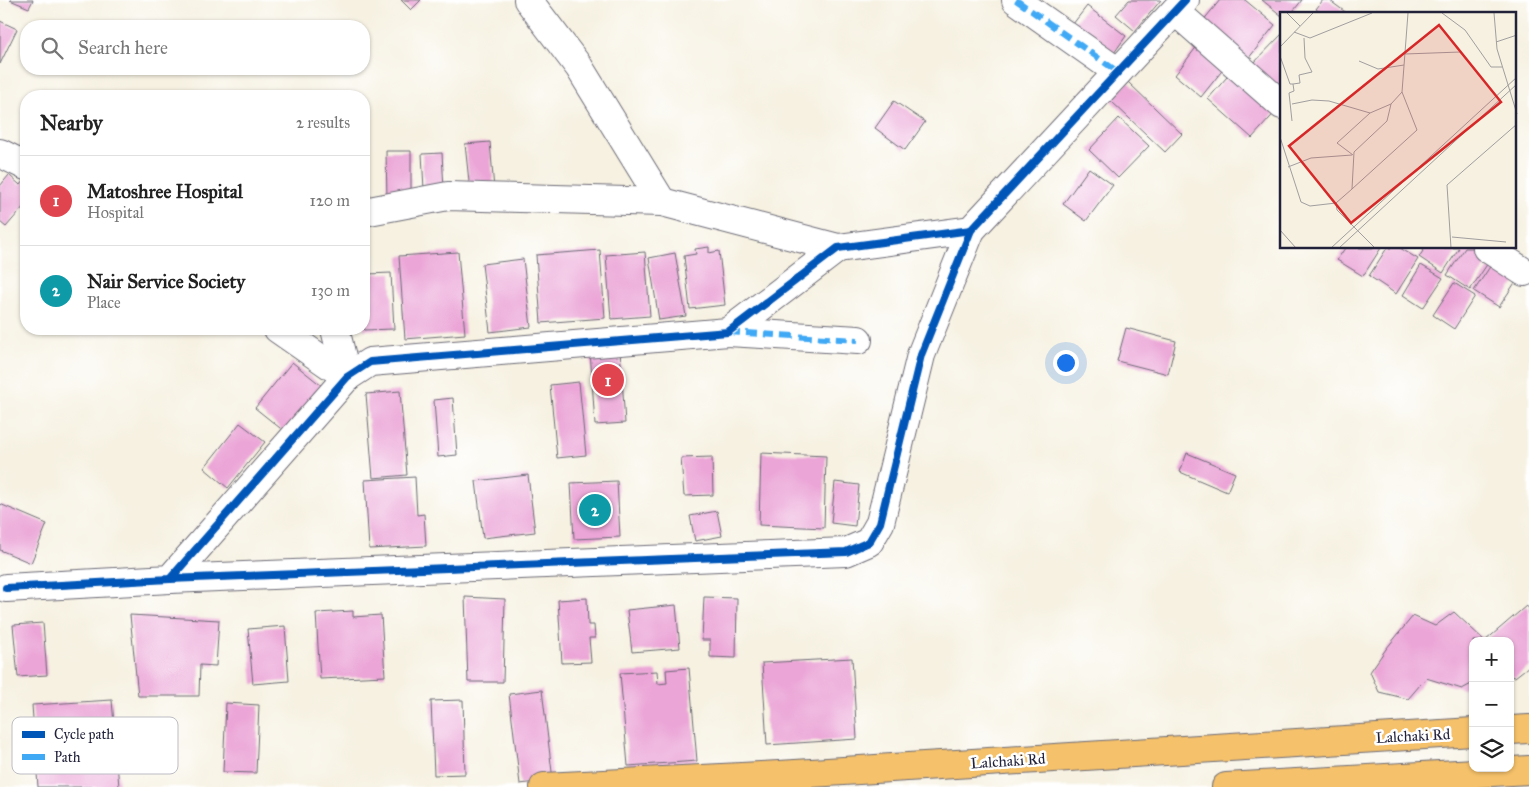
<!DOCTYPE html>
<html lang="en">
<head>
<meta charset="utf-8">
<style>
  body { margin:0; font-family:"IM FELL Great Primer",serif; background:#f2f2f2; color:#222 }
  .controls { position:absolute; right:15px; bottom:15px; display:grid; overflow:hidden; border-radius:10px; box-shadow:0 1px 4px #0004 }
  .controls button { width:45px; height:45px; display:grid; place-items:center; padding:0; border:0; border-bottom:1px solid #e0e0e0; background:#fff; color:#222; font:25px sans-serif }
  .you { position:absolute; left:1065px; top:362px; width:18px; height:18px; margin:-12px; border:4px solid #fff; border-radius:50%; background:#1a73e8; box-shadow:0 0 0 8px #1a73e833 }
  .badge { display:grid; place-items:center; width:32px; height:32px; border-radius:50%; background:#b5179e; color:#fff; font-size:16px; font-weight:700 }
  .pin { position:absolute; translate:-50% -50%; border:2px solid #fff; box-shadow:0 1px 5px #0006 }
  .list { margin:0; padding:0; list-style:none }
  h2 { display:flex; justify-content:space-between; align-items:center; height:65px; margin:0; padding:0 20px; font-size:21px }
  h2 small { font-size:16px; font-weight:400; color:#767676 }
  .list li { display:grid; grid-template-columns:32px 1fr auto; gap:15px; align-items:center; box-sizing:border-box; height:90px; padding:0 20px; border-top:1px solid #e0e0e0 }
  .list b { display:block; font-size:19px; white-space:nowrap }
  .list p { margin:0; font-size:16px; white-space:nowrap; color:#767676 }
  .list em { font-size:16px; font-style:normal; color:#767676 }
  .icon { flex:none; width:28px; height:28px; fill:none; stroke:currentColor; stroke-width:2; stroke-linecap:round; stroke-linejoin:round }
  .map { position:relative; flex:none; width:1529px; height:787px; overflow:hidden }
  .search { position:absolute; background:#fff; box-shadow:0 1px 4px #0004; left:20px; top:20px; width:350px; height:55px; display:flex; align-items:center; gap:12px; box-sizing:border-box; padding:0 18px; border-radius:20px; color:#767676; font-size:19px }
  .panel { position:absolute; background:#fff; box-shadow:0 1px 4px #0004; left:20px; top:90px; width:350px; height:245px; border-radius:20px }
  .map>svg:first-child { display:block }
  .building { fill:#eba5d7 }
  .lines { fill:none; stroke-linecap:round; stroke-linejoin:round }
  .minor-casing { stroke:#6c6a75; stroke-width:30 }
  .major-casing { stroke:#6c6a75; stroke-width:30 }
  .minor { stroke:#fff; stroke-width:28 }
  .major { stroke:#f5c16b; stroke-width:28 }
  .quiet { stroke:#3fa9f5; stroke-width:6; stroke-dasharray:12 6; stroke-linecap:butt }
  .cycleway-casing { stroke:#fff; stroke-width:11 }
  .cycleway { stroke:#0057b8; stroke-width:8 }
  .labels { text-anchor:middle; stroke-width:5; stroke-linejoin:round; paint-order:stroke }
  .street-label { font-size:15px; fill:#22223b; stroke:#fff }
  .inset-road { fill:none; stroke:#a19e9f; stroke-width:1 }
  .view { fill:#d62828; fill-opacity:0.15; stroke:#d62828; stroke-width:2.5 }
  .inset-edge { fill:none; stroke:#22223b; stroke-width:2.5 }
  .key { fill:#fff; stroke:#bdbdc4; stroke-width:1 }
  .key-label { font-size:14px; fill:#22223b }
</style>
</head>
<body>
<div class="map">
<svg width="1529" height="787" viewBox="0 0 1529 787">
  <rect width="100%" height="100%" fill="#fff"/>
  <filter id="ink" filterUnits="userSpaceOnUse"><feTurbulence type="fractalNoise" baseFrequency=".02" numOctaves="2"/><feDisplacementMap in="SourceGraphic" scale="10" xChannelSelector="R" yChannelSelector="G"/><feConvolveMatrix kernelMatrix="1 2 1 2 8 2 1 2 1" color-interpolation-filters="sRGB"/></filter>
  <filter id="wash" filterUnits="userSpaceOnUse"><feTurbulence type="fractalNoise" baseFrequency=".0096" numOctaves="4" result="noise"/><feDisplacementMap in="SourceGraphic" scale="20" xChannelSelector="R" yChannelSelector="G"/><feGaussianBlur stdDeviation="1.12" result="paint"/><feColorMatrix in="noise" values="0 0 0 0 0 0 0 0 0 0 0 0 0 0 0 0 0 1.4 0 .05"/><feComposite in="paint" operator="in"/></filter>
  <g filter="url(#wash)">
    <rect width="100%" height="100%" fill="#f6f1e1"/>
    <g id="blocks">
      <g class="building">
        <polygon points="10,0 33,0 29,8"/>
        <polygon points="401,0 421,0 411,10"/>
        <polygon points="1129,0 1161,0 1135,31 1116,15"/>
        <polygon points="1220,0 1245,0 1275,25 1248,59 1202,22"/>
        <polygon points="1262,0 1302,0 1291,14 1282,14 1282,16"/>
        <polygon points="1323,0 1329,0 1348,14 1322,14 1316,9"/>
        <polygon points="1087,6 1126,36 1109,60 1069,29"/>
        <polygon points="0,21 17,29 0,64"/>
        <polygon points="1282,34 1282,99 1249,68"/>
        <polygon points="1198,45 1225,67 1201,97 1175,75"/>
        <polygon points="1233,70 1278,109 1252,138 1208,99"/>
        <polygon points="1128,82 1182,134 1165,152 1111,101"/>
        <polygon points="894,101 925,122 905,150 875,128"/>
        <polygon points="1119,118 1149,146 1118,178 1089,150"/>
        <polygon points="490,142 494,189 470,191 465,144"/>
        <polygon points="386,151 411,151 411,198 387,199"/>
        <polygon points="442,153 444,189 424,189 422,154"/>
        <polygon points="1089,168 1113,185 1086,221 1063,204"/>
        <polygon points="9,175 20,185 26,177 26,206 25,205 6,227 0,222 0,186"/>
        <polygon points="709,247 709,253 719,251 725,305 690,309 684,256 696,254 695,249"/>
        <polygon points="1345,248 1381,248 1363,276 1337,260"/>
        <polygon points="1387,248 1400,248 1418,259 1396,294 1369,276"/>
        <polygon points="1425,248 1459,248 1443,273 1419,257"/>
        <polygon points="1465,248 1478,248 1492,257 1470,290 1447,275"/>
        <polygon points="600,250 605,318 541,323 536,255"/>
        <polygon points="458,252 465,334 405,339 399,256"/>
        <polygon points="645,252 650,316 611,319 606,255"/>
        <polygon points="675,253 686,316 659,320 649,258"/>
        <polygon points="523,259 531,327 490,332 482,264"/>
        <polygon points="1495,259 1520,275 1499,307 1474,291"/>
        <polygon points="1421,265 1443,278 1423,308 1403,295"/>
        <polygon points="364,266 368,266 368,274 391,273 394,329 364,330"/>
        <polygon points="1454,283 1475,296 1454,329 1433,315"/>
        <polygon points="1126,328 1176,341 1168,374 1117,361"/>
        <polygon points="620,349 625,423 595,425 590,350"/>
        <polygon points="292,362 322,386 285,432 255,408"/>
        <polygon points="579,382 586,455 557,458 550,385"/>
        <polygon points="400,391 407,475 373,478 366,394"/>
        <polygon points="453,398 457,455 438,457 434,400"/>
        <polygon points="240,423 265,442 228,488 204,468"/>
        <polygon points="761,453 826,456 824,528 759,525"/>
        <polygon points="1187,453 1235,473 1227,492 1180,472"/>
        <polygon points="712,457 713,495 684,496 681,458"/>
        <polygon points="528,475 535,532 483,538 476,481"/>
        <polygon points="415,477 417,515 424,514 426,546 369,549 365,480"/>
        <polygon points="617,481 620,537 574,539 571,483"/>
        <polygon points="835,482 859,485 855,526 831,523"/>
        <polygon points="0,504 47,524 31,563 0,550"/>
        <polygon points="717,511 722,536 695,541 690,516"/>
        <polygon points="465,597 505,599 503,682 468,682"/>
        <polygon points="704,597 737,598 736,658 710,657 710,640 702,640"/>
        <polygon points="587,598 588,625 594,625 595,638 589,638 591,662 562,663 558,600"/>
        <polygon points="676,605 680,648 632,652 627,610"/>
        <polygon points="1526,606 1529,608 1529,666 1515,677 1510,676 1510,641 1473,641 1473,683 1462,689 1426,678 1408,699 1379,692 1370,672 1386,649 1413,616 1435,626 1454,612 1485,641"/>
        <polygon points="353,611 353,617 381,615 385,676 320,679 316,613"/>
        <polygon points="130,615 219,620 216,666 200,665 199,696 138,696"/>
        <polygon points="43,623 47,675 18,677 13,625"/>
        <polygon points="285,626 289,681 253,684 248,629"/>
        <polygon points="852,658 857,739 767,745 762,663"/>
        <polygon points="689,668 697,761 628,766 620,673 657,671 658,684 667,683 666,670"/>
        <polygon points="542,690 553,780 520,784 509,694"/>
        <polygon points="112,700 119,787 38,787 32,705"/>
        <polygon points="463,700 465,774 434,775 431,701"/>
        <polygon points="226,703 259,705 256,773 223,772"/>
      </g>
    </g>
  </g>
  <g filter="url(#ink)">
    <use href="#blocks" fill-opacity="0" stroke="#6c6a75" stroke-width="1"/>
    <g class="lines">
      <defs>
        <g id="minor">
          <polyline points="528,0 579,67 662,202"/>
          <polyline points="1016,0 1118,72"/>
          <polyline points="1175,11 1282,105"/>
          <polyline points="0,153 26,166"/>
          <polyline points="364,212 448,196 662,202 838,248"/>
          <polyline points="1487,248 1524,272"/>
          <polyline points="278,329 347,377"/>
          <polyline points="335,329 347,377"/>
          <polyline points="728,332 858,340"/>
          <polyline points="170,579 846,552 869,542 880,523 921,355 971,230"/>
          <polyline points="6,588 170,579 347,377 370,362 728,332 838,248 971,230 1185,0"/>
        </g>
        <g id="major">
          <polyline points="1510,730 1529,729"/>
          <polyline points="544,787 779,775 1473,732"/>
          <polyline points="1226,787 1529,770"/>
        </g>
      </defs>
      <use href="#minor" class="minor-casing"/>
      <use href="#major" class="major-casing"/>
      <use href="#minor" class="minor"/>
      <use href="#major" class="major"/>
      <g class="quiet">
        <polyline points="1016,0 1118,72"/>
        <polyline points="728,332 858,340"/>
      </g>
      <defs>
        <g id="cycleway">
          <polyline points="170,579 846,552 869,542 880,523 921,355 971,230"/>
          <polyline points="6,588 170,579 347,377 370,362 728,332 838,248 971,230 1185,0"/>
        </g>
      </defs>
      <use href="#cycleway" class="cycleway-casing"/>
      <use href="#cycleway" class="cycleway"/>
    </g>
  </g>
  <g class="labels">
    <g class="street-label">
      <text transform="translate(1413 736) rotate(-3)" y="5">Lalchaki Rd</text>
      <text transform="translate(1008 761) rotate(-4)" y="5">Lalchaki Rd</text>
    </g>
  </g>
  <g transform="translate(1280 12)">
    <rect width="236" height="236" fill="#f6f1e1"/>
    <path class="inset-road" d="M7,1L20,14M162,1L185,18L211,55H222M214,1L217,37L237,102M14,20L30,26L92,1M216,30L237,23M0,35L33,1M125,42L180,40M0,44L10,72H13L14,79L9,81L12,109M79,49L98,57L124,53M13,72L20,71L19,63L32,60L25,46L24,26M12,92L32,88L49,89L90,101M0,125L21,190L30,194L56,191M73,143L57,131L90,101L111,92M8,155L31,146L72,143M72,177L137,118L122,80M56,191L72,177L74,140L107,109L111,92L122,80L128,1M56,191L57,198L95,236M0,218L16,236M172,225L226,230M51,236L237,65M59,236L237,72M171,236L167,173L237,112"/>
    <path class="view" d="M159,13L221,90L71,211L9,134Z"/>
    <rect width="236" height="236" class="inset-edge"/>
  </g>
  <rect x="12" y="717" width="166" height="57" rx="8" class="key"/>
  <rect x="22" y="731" width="23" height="7" fill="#0057b8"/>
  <rect x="22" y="754" width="23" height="6" fill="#3fa9f5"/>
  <g class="key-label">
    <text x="54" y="739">Cycle path</text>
    <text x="54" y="762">Path</text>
  </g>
</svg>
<div class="controls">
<button>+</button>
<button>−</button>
<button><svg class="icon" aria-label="layers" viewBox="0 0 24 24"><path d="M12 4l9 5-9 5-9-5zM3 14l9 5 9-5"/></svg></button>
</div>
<div class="you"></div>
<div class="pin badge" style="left:608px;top:380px;background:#e0444e">1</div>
<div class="pin badge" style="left:595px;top:510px;background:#0f9aa8">2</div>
<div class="search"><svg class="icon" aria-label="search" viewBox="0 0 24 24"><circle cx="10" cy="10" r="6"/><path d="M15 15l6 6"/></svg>Search here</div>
<section class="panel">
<h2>Nearby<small>2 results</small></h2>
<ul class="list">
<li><span class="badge" style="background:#e0444e">1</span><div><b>Matoshree Hospital</b><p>Hospital</p></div><em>120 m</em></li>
<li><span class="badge" style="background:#0f9aa8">2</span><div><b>Nair Service Society</b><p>Place</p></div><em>130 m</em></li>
</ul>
</section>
</div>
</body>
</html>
